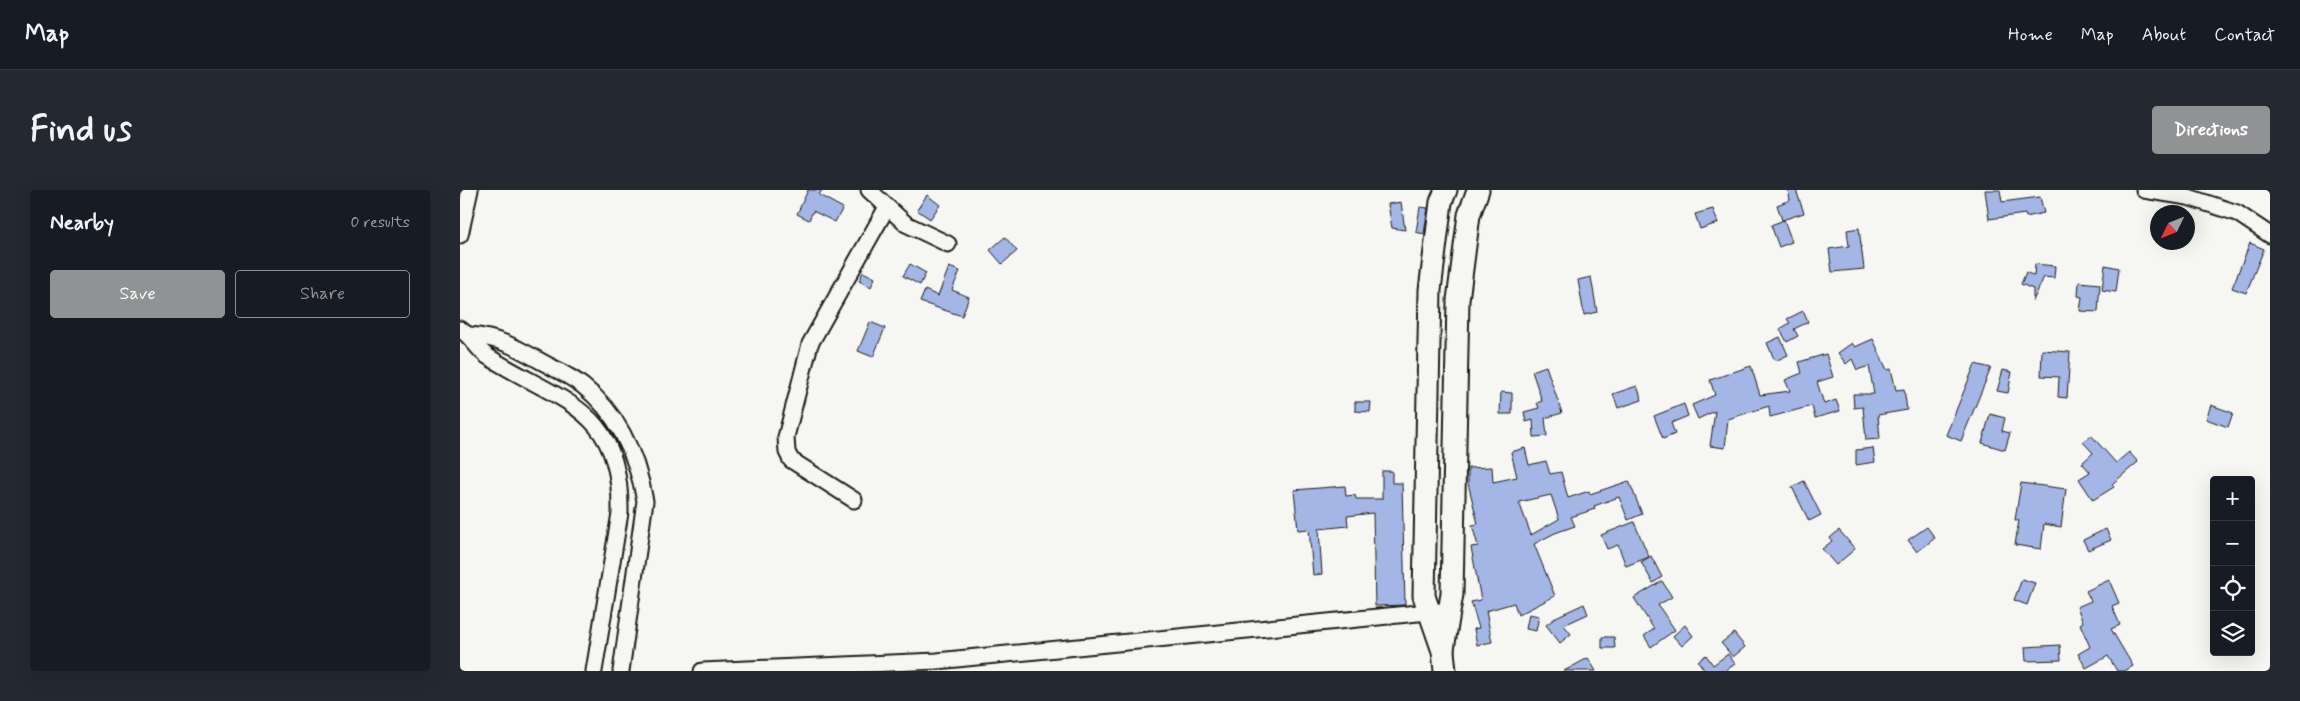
<!DOCTYPE html>
<html lang="en">
<head>
<meta charset="utf-8">
<style>
  body { margin:0; font-family:Mynerve,sans-serif; background:#242831; color:#f1f3f6 }
  .controls { position:absolute; right:15px; bottom:15px; display:grid; overflow:hidden; border-radius:5px; box-shadow:0 5px 20px #0002 }
  .controls button { width:45px; height:45px; display:grid; place-items:center; padding:0; border:0; border-bottom:1px solid #363941; background:#171b24; color:#f1f3f6; font:25px sans-serif }
  .compass { position:absolute; left:1690px; top:15px; width:45px; height:45px; border-radius:50%; background:#171b24; box-shadow:0 5px 20px #0002; rotate:227deg }
  .list { margin:0; padding:0; list-style:none }
  h2 { display:flex; justify-content:space-between; align-items:center; height:65px; margin:0; padding:0 20px; font-size:21px }
  h2 small { font-size:16px; font-weight:400; color:#9ea1a6 }
  .actions { display:flex; gap:10px; padding:15px 20px }
  .actions a { flex:1; padding:11px 0; border:1px solid #919294; border-radius:5px; text-align:center; font-size:18px; color:#919294 }
  .actions .main { background:#919294; color:#fff }
  .icon { flex:none; width:28px; height:28px; fill:none; stroke:currentColor; stroke-width:2; stroke-linecap:round; stroke-linejoin:round }
  .map { position:relative; flex:none; width:1810px; height:481px; overflow:hidden; border-radius:5px }
  header { display:flex; align-items:center; gap:30px; box-sizing:border-box; height:70px; padding:0 25px; background:#171b24; border-bottom:1px solid #363941 }
  header strong { font-size:24px }
  nav { display:flex; gap:28px; margin-inline-start:auto; font-size:18px }
  .intro { display:flex; align-items:center; justify-content:space-between; box-sizing:border-box; height:120px; padding:0 30px }
  h1 { margin:0; font-size:35px }
  .button { padding:12px 22px; border-radius:5px; background:#919294; color:#fff; font-size:18px; font-weight:700 }
  main { display:flex; gap:30px; padding:0 30px }
  aside { flex:1; background:#171b24; border-radius:5px; box-shadow:0 5px 20px #0002 }
  .map>svg:first-child { display:block }
  .building { fill:#a3b6e5; stroke:#1c1c1c; fill-rule:evenodd }
  .lines { fill:none; stroke-linecap:round; stroke-linejoin:round }
  .minor-casing { stroke:#1c1c1c; stroke-width:19 }
  .highway-casing { stroke:#1c1c1c; stroke-width:25 }
  .minor { stroke:#f6f6f2; stroke-width:15 }
  .highway { stroke:#f6f6f2; stroke-width:21 }
</style>
</head>
<body>
<header>
<strong>Map</strong>
<nav><a>Home</a><a>Map</a><a>About</a><a>Contact</a></nav>
</header>
<div class="intro"><h1>Find us</h1><a class="button">Directions</a></div>
<main>
<aside>
<h2>Nearby<small>0 results</small></h2>
<ul class="list">
</ul>
<div class="actions"><a class="main">Save</a><a>Share</a></div>
</aside>
<div class="map">
<svg width="1810" height="481" viewBox="0 0 1810 481">
  <rect width="100%" height="100%" fill="#f6f6f2"/>
  <filter id="ink" filterUnits="userSpaceOnUse"><feTurbulence type="fractalNoise" baseFrequency=".02" numOctaves="2"/><feDisplacementMap in="SourceGraphic" scale="10" xChannelSelector="R" yChannelSelector="G"/><feConvolveMatrix kernelMatrix="1 2 1 2 8 2 1 2 1" color-interpolation-filters="sRGB"/></filter>
  <g filter="url(#ink)">
    <g class="building">
      <polygon points="348,0 362,0 359,5 383,18 375,32 353,21 349,30 337,24"/>
      <polygon points="1328,0 1336,0 1344,23 1322,30 1317,15 1330,10"/>
      <polygon points="1525,0 1540,0 1542,12 1580,7 1584,23 1566,27 1565,24 1529,29"/>
      <polygon points="467,5 480,15 470,29 457,20"/>
      <polygon points="941,12 945,40 932,38 928,14"/>
      <polygon points="960,17 968,18 964,44 956,42"/>
      <polygon points="1253,19 1258,33 1240,39 1235,24"/>
      <polygon points="1324,30 1332,52 1319,57 1311,35"/>
      <polygon points="1399,38 1404,79 1372,82 1369,59 1389,56 1387,40"/>
      <polygon points="545,47 557,61 542,74 530,60"/>
      <polygon points="1790,53 1804,59 1786,103 1772,98"/>
      <polygon points="450,74 466,83 460,95 443,86"/>
      <polygon points="1575,74 1595,76 1594,88 1584,87 1573,111 1573,99 1561,94 1566,82 1574,86"/>
      <polygon points="1645,75 1659,78 1656,102 1642,100"/>
      <polygon points="489,77 500,81 492,100 509,107 502,126 460,112 465,100 478,106"/>
      <polygon points="403,82 415,88 411,97 399,91"/>
      <polygon points="1131,87 1137,122 1124,125 1118,90"/>
      <polygon points="1619,92 1640,94 1638,122 1620,121 1622,107 1618,106"/>
      <polygon points="1343,121 1348,132 1334,139 1338,146 1327,152 1320,139 1330,133 1327,129"/>
      <polygon points="410,132 425,138 413,167 398,161"/>
      <polygon points="1320,147 1328,165 1315,171 1307,153"/>
      <polygon points="1413,149 1427,180 1431,179 1436,200 1444,199 1447,220 1418,225 1420,249 1406,250 1403,217 1394,218 1393,204 1414,204 1409,176 1397,180 1392,169 1386,174 1378,163 1392,153 1395,157"/>
      <polygon points="1582,160 1610,162 1607,208 1598,207 1599,187 1581,186"/>
      <polygon points="1366,164 1373,187 1357,192 1364,214 1376,210 1380,221 1355,228 1352,216 1310,227 1309,216 1268,229 1265,258 1250,256 1255,221 1238,229 1232,215 1255,205 1250,190 1291,176 1300,205 1330,201 1325,190 1342,183 1339,172"/>
      <polygon points="1515,174 1531,178 1501,251 1486,245"/>
      <polygon points="1086,176 1102,223 1085,228 1087,246 1074,247 1073,230 1066,232 1064,222 1079,218 1077,213 1082,211 1072,181"/>
      <polygon points="1543,180 1552,182 1548,203 1537,201"/>
      <polygon points="1177,196 1182,210 1158,218 1153,204"/>
      <polygon points="1041,202 1052,203 1052,224 1040,224"/>
      <polygon points="895,212 911,212 910,222 895,221"/>
      <polygon points="1224,214 1228,226 1211,233 1215,244 1203,249 1194,226"/>
      <polygon points="1751,215 1773,223 1768,237 1746,229"/>
      <polygon points="1530,224 1545,228 1542,241 1550,243 1545,260 1522,253"/>
      <polygon points="1631,245 1656,273 1669,262 1678,272 1652,294 1654,297 1633,310 1619,289 1630,282 1622,273 1633,263 1623,252"/>
      <path d="M1065,258L1069,275L1086,271L1090,284L1101,282L1108,308L1129,301L1130,304L1169,291L1182,324L1168,330L1159,307L1134,316L1135,319L1111,327L1115,336L1095,343L1074,354L1095,406L1058,425L1054,413L1026,421L1032,452L1017,455L1014,439L1019,438L1011,412L1021,410L1011,357L1018,356L1012,335L1018,334L1008,293V278L1032,277L1033,292L1057,287L1051,262ZM1091,305L1099,329L1071,345L1059,312Z"/>
      <polygon points="1413,258 1415,272 1396,275 1396,260"/>
      <polygon points="922,281 932,281 932,293 942,293 945,415 915,416 913,323 887,326 888,336 859,339 862,384 853,385 849,339 838,340 834,300 885,296 886,306 895,305 896,309 922,309"/>
      <polygon points="1344,291 1361,325 1349,331 1332,297"/>
      <polygon points="1561,293 1606,299 1601,337 1584,334 1581,359 1555,355 1559,330 1555,330"/>
      <polygon points="1174,332 1189,367 1166,376 1158,355 1147,359 1141,345"/>
      <polygon points="1467,337 1475,348 1457,362 1448,350"/>
      <polygon points="1646,339 1651,350 1628,360 1623,350"/>
      <polygon points="1379,340 1395,359 1376,375 1362,359 1372,351 1370,348"/>
      <polygon points="1191,366 1202,387 1193,393 1181,372"/>
      <polygon points="1562,389 1575,393 1567,415 1554,410"/>
      <polygon points="1649,390 1659,413 1652,416 1660,435 1651,439 1673,476 1665,481 1657,481 1648,466 1626,478 1618,464 1630,457 1620,434 1623,432 1617,417 1631,411 1626,401"/>
      <polygon points="1202,391 1212,407 1198,415 1215,440 1191,457 1184,446 1194,439 1174,408"/>
      <polygon points="1124,414 1128,424 1104,435 1111,444 1100,453 1086,435 1098,426"/>
      <polygon points="1069,424 1079,426 1076,441 1066,439"/>
      <polygon points="1225,435 1233,446 1222,456 1213,446"/>
      <polygon points="1274,443 1285,457 1273,467 1261,453"/>
      <polygon points="1142,447 1154,447 1155,458 1142,458"/>
      <polygon points="1600,455 1601,470 1566,471 1565,457"/>
      <polygon points="1268,464 1275,474 1265,481 1245,481 1238,471 1246,465 1253,475"/>
      <polygon points="1128,468 1136,481 1104,481"/>
    </g>
    <g class="lines">
      <defs>
        <g id="minor">
          <polyline points="409,0 446,34 488,54"/>
          <polyline points="1684,0 1728,7 1777,23 1810,45"/>
          <polyline points="0,45 10,0"/>
          <path d="M0,139C12,147 17,159 27,166C100,213 162,216 160,323L134,481"/>
          <path d="M10,145C41,148 57,158 84,173C97,180 112,187 123,196C160,225 177,266 185,311L161,481"/>
          <polyline points="394,310 331,270 327,262 326,247 350,154 427,17"/>
          <polyline points="242,481 477,471 978,421"/>
        </g>
        <g id="highway">
          <polyline points="983,459 992,404 998,110 1009,25 1018,0"/>
          <polyline points="985,481 983,461 964,406 970,100 981,12 986,0"/>
        </g>
      </defs>
      <use href="#minor" class="minor-casing"/>
      <use href="#highway" class="highway-casing"/>
      <use href="#minor" class="minor"/>
      <use href="#highway" class="highway"/>
    </g>
  </g>
</svg>
<div class="controls">
<button>+</button>
<button>−</button>
<button><svg class="icon" aria-label="locate" viewBox="0 0 24 24"><circle cx="12" cy="12" r="6"/><path d="M12 2v4M12 18v4M2 12h4M18 12h4"/></svg></button>
<button><svg class="icon" aria-label="layers" viewBox="0 0 24 24"><path d="M12 4l9 5-9 5-9-5zM3 14l9 5 9-5"/></svg></button>
</div>
<svg class="compass" viewBox="-18 -18 36 36"><path d="M0-13l5 13h-10z" fill="#e53935"/><path d="M0 13l5-13h-10z" fill="#9ea1a6"/></svg>
</div>
</main>
</body>
</html>
